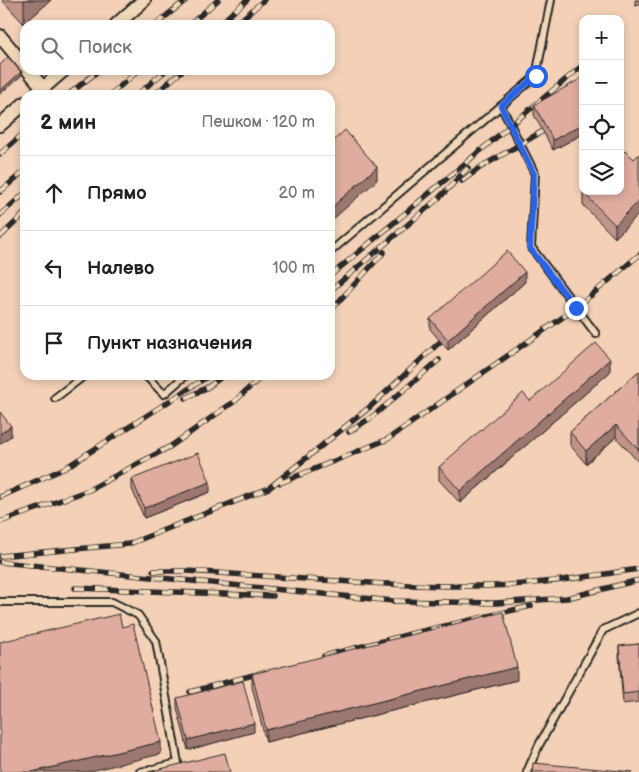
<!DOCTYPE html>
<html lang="ru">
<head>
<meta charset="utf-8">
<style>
  body { margin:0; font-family:"Balsamiq Sans",sans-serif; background:#f6f6f6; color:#202124 }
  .controls { position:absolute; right:15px; top:15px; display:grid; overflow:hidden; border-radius:10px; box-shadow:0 2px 8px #0003 }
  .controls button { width:45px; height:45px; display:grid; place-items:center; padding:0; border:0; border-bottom:1px solid #e0e0e0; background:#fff; color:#202124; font:25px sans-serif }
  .stop { position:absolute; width:15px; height:15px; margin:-11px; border:4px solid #2563eb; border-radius:50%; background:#fff }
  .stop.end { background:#2563eb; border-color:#fff; box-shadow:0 1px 5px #0008 }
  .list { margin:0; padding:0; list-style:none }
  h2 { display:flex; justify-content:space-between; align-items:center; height:65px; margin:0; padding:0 20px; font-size:21px }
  h2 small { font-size:16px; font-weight:400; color:#757577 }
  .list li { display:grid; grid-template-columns:32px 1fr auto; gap:15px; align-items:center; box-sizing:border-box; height:75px; padding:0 20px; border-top:1px solid #e0e0e0 }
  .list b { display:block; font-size:19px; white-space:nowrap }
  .list em { font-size:16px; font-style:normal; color:#757577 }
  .icon { flex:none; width:28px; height:28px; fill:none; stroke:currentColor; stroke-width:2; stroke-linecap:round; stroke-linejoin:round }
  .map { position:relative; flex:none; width:639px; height:772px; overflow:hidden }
  .search { position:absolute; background:#fff; box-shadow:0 2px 8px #0003; left:20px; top:20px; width:315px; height:55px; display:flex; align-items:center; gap:12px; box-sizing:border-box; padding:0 18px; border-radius:15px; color:#757577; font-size:19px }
  .panel { position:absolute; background:#fff; box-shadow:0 2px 8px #0003; left:20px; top:90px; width:315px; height:290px; border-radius:15px }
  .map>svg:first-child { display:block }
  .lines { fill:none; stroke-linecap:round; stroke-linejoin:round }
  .lane-casing { stroke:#2b2b2b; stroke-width:10 }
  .street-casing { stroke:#2b2b2b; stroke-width:16 }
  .lane { stroke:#f1d8b9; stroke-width:6 }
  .street { stroke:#f1d8b9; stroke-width:12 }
  .rail-casing { stroke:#2b2b2b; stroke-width:5.5 }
  .rail { stroke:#f1d8b9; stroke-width:4; stroke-dasharray:11; stroke-linecap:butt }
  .wall { fill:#c09489; stroke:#2b2b2b }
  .shaded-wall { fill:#9c786f; stroke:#2b2b2b }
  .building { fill:#dfac9f; stroke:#2b2b2b }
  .route { stroke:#2563eb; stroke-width:6 }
</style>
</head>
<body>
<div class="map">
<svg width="639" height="772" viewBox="0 0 639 772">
  <rect width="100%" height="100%" fill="#f3d0b6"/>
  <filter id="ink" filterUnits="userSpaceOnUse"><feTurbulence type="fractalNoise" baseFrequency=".02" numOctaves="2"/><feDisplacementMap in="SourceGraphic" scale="10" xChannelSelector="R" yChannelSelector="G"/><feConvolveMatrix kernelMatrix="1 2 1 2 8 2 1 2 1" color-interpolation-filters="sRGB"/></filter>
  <g filter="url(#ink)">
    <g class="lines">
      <defs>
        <g id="lane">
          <polyline points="501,106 535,174 531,247 596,334"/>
          <polyline points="330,252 536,76 551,0"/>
          <polyline points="145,375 164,394 186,375"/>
          <polyline points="55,398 85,375"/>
          <polyline points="0,602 112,602 138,615 156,641 178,763 140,772"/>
          <polyline points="527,772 539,745 603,630 639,613"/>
        </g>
        <g id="street">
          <polyline points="116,25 144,0"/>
          <polyline points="0,36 25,66"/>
          <polyline points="28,70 43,88"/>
          <polyline points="35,95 64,70"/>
          <polyline points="0,125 25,103"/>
        </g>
      </defs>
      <use href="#lane" class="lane-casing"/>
      <use href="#street" class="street-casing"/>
      <use href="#lane" class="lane"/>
      <use href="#street" class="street"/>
      <defs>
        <g id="rail">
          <polyline points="155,25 186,0"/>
          <polyline points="189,25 218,0"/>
          <polyline points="218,25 247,0"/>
          <polyline points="235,25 264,0"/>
          <polyline points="68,95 99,70"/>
          <polyline points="110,95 139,70"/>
          <polyline points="137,95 166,70"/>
          <polyline points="154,95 183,70"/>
          <polyline points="0,154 25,132"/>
          <polyline points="462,181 481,167 543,131"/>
          <polyline points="0,192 25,170"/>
          <polyline points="0,215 25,193"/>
          <polyline points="0,237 25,213"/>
          <polyline points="330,276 583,65"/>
          <polyline points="330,291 440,197 468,168"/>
          <polyline points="330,311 384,252"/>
          <polyline points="186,398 208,387 224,375"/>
          <polyline points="349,432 372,417 439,360"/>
          <polyline points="280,483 388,439 576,308 639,255"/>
          <polyline points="0,497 65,468 210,375"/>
          <polyline points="0,522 89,490 171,446 235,401 263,375"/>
          <polyline points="0,556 129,544 269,488 371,406 441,341"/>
          <polyline points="0,562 393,601 496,603 567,598 639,580"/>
          <path d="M153,571H187C287,577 388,587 488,586C538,585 589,576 639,569"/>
          <polyline points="75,588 273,596"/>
          <polyline points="324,656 414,633 531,606"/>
          <polyline points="190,692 264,672"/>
        </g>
      </defs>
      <use href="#rail" class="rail-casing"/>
      <use href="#rail" class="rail"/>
    </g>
    <g class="wall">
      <polygon points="2,0 51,0 24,24"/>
      <polygon points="635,0 639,0 639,5 635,6"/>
      <polygon points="583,80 583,134 553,150 534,115 534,105"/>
      <polygon points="620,191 615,238 583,205 583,192"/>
      <polygon points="525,282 448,350 430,329 430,319"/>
      <polygon points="639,371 639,463 616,437 586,464 570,445 570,432"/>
      <polygon points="610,372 460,503 439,480 439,467 530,401"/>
      <polygon points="132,479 210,492 144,518 132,489"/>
      <polygon points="639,644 639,702 623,704 619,656 619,646"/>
      <polygon points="252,674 517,680 266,742 252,687"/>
      <polygon points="177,698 254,732 188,750 177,708"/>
    </g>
    <g class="shaded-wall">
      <polygon points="24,0 51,0 24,24"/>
      <polygon points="21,72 21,76 0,94 0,91"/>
      <polygon points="583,124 583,134 553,150 553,140"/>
      <polygon points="377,167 377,180 330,222 330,209"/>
      <polygon points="639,201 639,214 615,238 615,225"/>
      <polygon points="525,272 525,282 448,350 448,340"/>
      <polygon points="610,359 610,372 460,503 460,491"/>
      <polygon points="616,425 616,437 586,464 586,451"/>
      <polygon points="11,426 11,436 0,444 0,434"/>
      <polygon points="210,482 210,492 144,518 144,508"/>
      <polygon points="517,667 517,680 266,742 266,730"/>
      <polygon points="254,723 254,732 188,750 188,740"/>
      <polygon points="161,742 161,754 87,772 32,772"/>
    </g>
    <g class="building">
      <polygon points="8,57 21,72 0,91 0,65"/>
      <polygon points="582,78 583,80 583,124 553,140 534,105"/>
      <polygon points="345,130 377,167 330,209 330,144"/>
      <polygon points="625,151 634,159 639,154 639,201 615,225 583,192 584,191 620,191 620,156"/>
      <polygon points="507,251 525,272 448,340 430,319"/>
      <polygon points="596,343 610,359 460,491 439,467 523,393 530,401"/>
      <polygon points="639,371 639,450 616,425 586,451 570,432"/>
      <polygon points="0,412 11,426 0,434"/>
      <polygon points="198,453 210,482 144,508 132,479"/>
      <polygon points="503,612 517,667 266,730 252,674"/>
      <polygon points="119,614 122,627 133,624 161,742 32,772 0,772 0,642"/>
      <polygon points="639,644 639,692 623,694 619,646"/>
      <polygon points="243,681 254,723 188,740 177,698"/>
      <polygon points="225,753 230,772 148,772"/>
      <polygon points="533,763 633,772 532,772"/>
    </g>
  </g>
  <g class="lines" filter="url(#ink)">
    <polyline class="route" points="536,76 501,106 534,174 530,248 576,308"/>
  </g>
</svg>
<div class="controls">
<button>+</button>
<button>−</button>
<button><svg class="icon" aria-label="locate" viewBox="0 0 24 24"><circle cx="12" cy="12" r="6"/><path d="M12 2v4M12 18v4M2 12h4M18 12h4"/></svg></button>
<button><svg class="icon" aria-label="layers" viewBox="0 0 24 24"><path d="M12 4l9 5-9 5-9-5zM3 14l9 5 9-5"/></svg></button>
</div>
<div class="stop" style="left:536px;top:76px"></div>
<div class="stop end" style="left:576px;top:308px"></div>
<div class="search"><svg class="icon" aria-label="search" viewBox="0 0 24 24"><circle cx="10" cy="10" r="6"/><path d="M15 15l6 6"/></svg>Поиск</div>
<section class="panel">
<h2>2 мин<small>Пешком · 120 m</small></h2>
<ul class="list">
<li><svg class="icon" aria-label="ahead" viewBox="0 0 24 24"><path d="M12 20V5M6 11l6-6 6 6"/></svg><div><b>Прямо</b></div><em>20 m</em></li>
<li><svg class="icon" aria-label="left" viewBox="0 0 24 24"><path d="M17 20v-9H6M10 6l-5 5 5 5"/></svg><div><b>Налево</b></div><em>100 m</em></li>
<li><svg class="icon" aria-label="arrive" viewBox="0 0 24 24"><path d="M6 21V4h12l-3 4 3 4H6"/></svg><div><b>Пункт назначения</b></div></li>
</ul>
</section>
</div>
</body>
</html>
